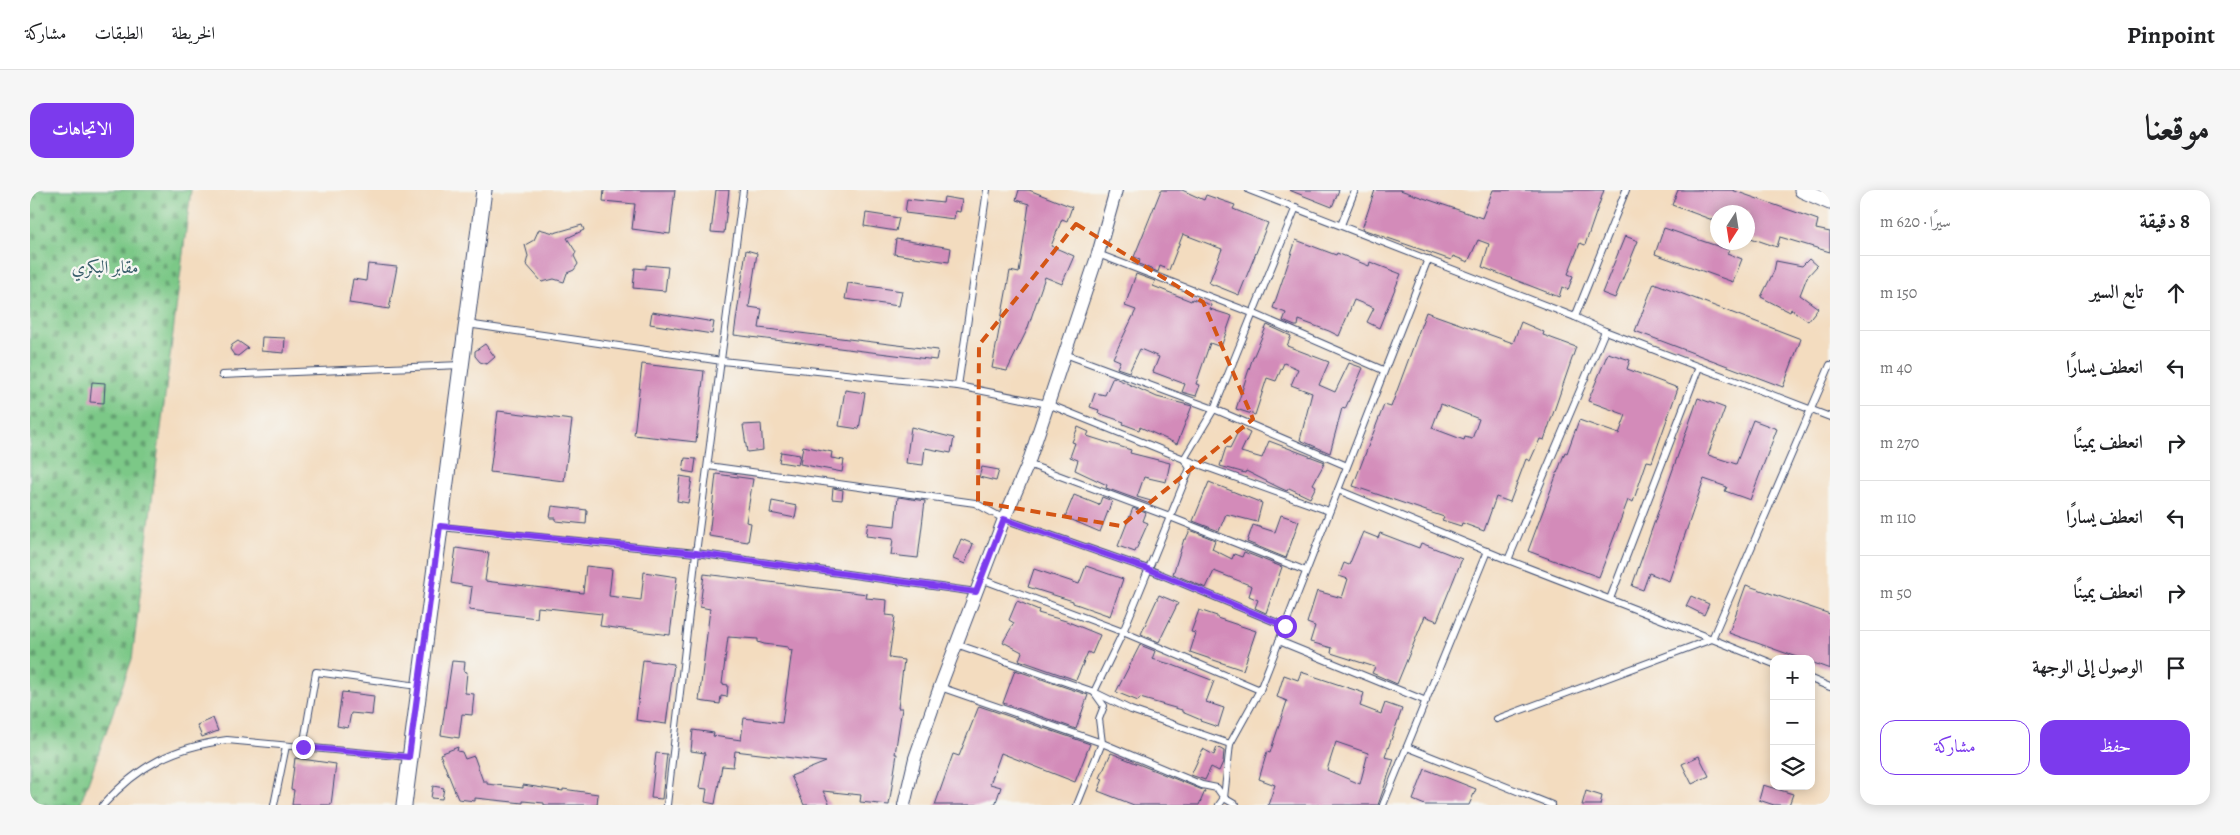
<!DOCTYPE html>
<html lang="ar">
<head>
<meta charset="utf-8">
<style>
  body { margin:0; font-family:Alegreya,Amiri,serif; background:#f6f6f6; color:#202124; direction:rtl }
  .controls { position:absolute; right:15px; bottom:15px; display:grid; overflow:hidden; border-radius:10px; box-shadow:0 2px 12px #0003 }
  .controls button { width:45px; height:45px; display:grid; place-items:center; padding:0; border:0; border-bottom:1px solid #e0e0e0; background:#fff; color:#202124; font:25px sans-serif }
  .compass { position:absolute; left:1680px; top:15px; width:45px; height:45px; border-radius:50%; background:#fff; box-shadow:0 2px 12px #0003; rotate:192deg }
  .stop { position:absolute; width:15px; height:15px; margin:-11px; border:4px solid #7c3aed; border-radius:50%; background:#fff }
  .stop.end { background:#7c3aed; border-color:#fff; box-shadow:0 1px 5px #0008 }
  .list { margin:0; padding:0; list-style:none }
  h2 { display:flex; justify-content:space-between; align-items:center; height:65px; margin:0; padding:0 20px; font-size:21px }
  h2 small { font-size:16px; font-weight:400; color:#757577 }
  .list li { display:grid; grid-template-columns:32px 1fr auto; gap:15px; align-items:center; box-sizing:border-box; height:75px; padding:0 20px; border-top:1px solid #e0e0e0 }
  .list b { display:block; font-size:19px; white-space:nowrap }
  .list em { font-size:16px; font-style:normal; color:#757577 }
  .actions { display:flex; gap:10px; padding:15px 20px }
  .actions a { flex:1; padding:11px 0; border:1px solid #7c3aed; border-radius:15px; text-align:center; font-size:18px; color:#7c3aed }
  .actions .main { background:#7c3aed; color:#fff }
  .icon { flex:none; width:28px; height:28px; fill:none; stroke:currentColor; stroke-width:2; stroke-linecap:round; stroke-linejoin:round }
  .map { position:relative; flex:none; width:1800px; height:615px; overflow:hidden; direction:ltr; border-radius:15px }
  header { display:flex; align-items:center; gap:30px; box-sizing:border-box; height:70px; padding:0 25px; background:#fff; border-bottom:1px solid #e0e0e0 }
  header strong { font-size:24px }
  nav { display:flex; gap:28px; margin-inline-start:auto; font-size:18px }
  .intro { display:flex; align-items:center; justify-content:space-between; box-sizing:border-box; height:120px; padding:0 30px }
  h1 { margin:0; font-size:35px }
  .button { padding:12px 22px; border-radius:15px; background:#7c3aed; color:#fff; font-size:18px; font-weight:700 }
  main { display:flex; gap:30px; padding:0 30px }
  aside { flex:1; background:#fff; border-radius:15px; box-shadow:0 2px 12px #0003 }
  .map>svg:first-child { display:block }
  .cemetery { fill:url(#cemetery-stones); stroke:#4c7c72 }
  .building { fill:#d38bb9; fill-rule:evenodd }
  .lines { fill:none; stroke-linecap:round; stroke-linejoin:round }
  .service-casing { stroke:#3b496d; stroke-width:8 }
  .minor-casing { stroke:#3b496d; stroke-width:14 }
  .tertiary-casing { stroke:#3b496d; stroke-width:17 }
  .service { stroke:#fff; stroke-width:6 }
  .minor { stroke:#fff; stroke-width:12 }
  .tertiary { stroke:#fff; stroke-width:15 }
  .route { stroke:#7c3aed; stroke-width:6 }
  .marked { fill:none; stroke:#d45514; stroke-width:4; stroke-dasharray:10 6; stroke-linejoin:round }
  .labels { text-anchor:middle; stroke-width:4.5; stroke-linejoin:round; paint-order:stroke }
  .park-label { font-size:18px; fill:#385d6a; stroke:#f6f6f2 }
</style>
</head>
<body>
<header>
<strong>Pinpoint</strong>
<nav><a>الخريطة</a><a>الطبقات</a><a>مشاركة</a></nav>
</header>
<div class="intro"><h1>موقعنا</h1><a class="button">الاتجاهات</a></div>
<main>
<aside>
<h2>8 دقيقة<small>سيرًا · 620 m</small></h2>
<ul class="list">
<li><svg class="icon" aria-label="ahead" viewBox="0 0 24 24"><path d="M12 20V5M6 11l6-6 6 6"/></svg><div><b>تابع السير</b></div><em>150 m</em></li>
<li><svg class="icon" aria-label="left" viewBox="0 0 24 24"><path d="M17 20v-9H6M10 6l-5 5 5 5"/></svg><div><b>انعطف يسارًا</b></div><em>40 m</em></li>
<li><svg class="icon" aria-label="right" viewBox="0 0 24 24"><path d="M7 20v-9h11M14 6l5 5-5 5"/></svg><div><b>انعطف يمينًا</b></div><em>270 m</em></li>
<li><svg class="icon" aria-label="left" viewBox="0 0 24 24"><path d="M17 20v-9H6M10 6l-5 5 5 5"/></svg><div><b>انعطف يسارًا</b></div><em>110 m</em></li>
<li><svg class="icon" aria-label="right" viewBox="0 0 24 24"><path d="M7 20v-9h11M14 6l5 5-5 5"/></svg><div><b>انعطف يمينًا</b></div><em>50 m</em></li>
<li><svg class="icon" aria-label="arrive" viewBox="0 0 24 24"><path d="M6 21V4h12l-3 4 3 4H6"/></svg><div><b>الوصول إلى الوجهة</b></div></li>
</ul>
<div class="actions"><a class="main">حفظ</a><a>مشاركة</a></div>
</aside>
<div class="map">
<svg width="1800" height="615" viewBox="0 0 1800 615">
  <defs>
    <pattern id="cemetery-stones" width="16" height="16" patternUnits="userSpaceOnUse" patternTransform="scale(1.25)"><rect width="16" height="16" fill="#7cc887"/><path d="M2 7V4a2 2 0 0 1 4 0v3zM10 15v-3a2 2 0 0 1 4 0v3z" fill="#65a372"/></pattern>
  </defs>
  <rect width="100%" height="100%" fill="#f6f6f2"/>
  <filter id="ink" filterUnits="userSpaceOnUse"><feTurbulence type="fractalNoise" baseFrequency=".02" numOctaves="2"/><feDisplacementMap in="SourceGraphic" scale="10" xChannelSelector="R" yChannelSelector="G"/><feConvolveMatrix kernelMatrix="1 2 1 2 8 2 1 2 1" color-interpolation-filters="sRGB"/></filter>
  <filter id="wash" filterUnits="userSpaceOnUse"><feTurbulence type="fractalNoise" baseFrequency=".0096" numOctaves="4" result="noise"/><feDisplacementMap in="SourceGraphic" scale="20" xChannelSelector="R" yChannelSelector="G"/><feGaussianBlur stdDeviation="1.12" result="paint"/><feColorMatrix in="noise" values="0 0 0 0 0 0 0 0 0 0 0 0 0 0 0 0 0 1.4 0 .05"/><feComposite in="paint" operator="in"/></filter>
  <g filter="url(#wash)">
    <rect width="100%" height="100%" fill="#f3dcbf"/>
    <polygon class="cemetery" points="0,0 161,0 102,469 50,615 0,615"/>
    <g id="blocks">
      <g class="building">
        <polygon points="574,0 645,0 640,44 602,39 605,14 573,11"/>
        <polygon points="686,0 699,0 694,43 681,42"/>
        <polygon points="989,0 999,0 1042,17 1037,31 1032,29 1021,56 1044,66 1032,94 1015,87 997,140 977,181 962,178 980,81 989,83 999,14 986,10"/>
        <polygon points="1131,0 1152,0 1174,10 1176,5 1205,15 1203,19 1238,33 1209,105 1179,93 1192,59 1153,44 1139,80 1130,76 1128,82 1109,74 1110,69 1104,67"/>
        <polygon points="1259,0 1309,0 1302,17"/>
        <polygon points="1345,0 1370,0 1452,28 1463,0 1574,0 1555,55 1550,53 1538,84 1543,86 1538,100 1532,97 1529,107 1452,77 1459,54 1448,50 1438,72 1423,66 1421,70 1332,39"/>
        <polygon points="1648,0 1702,0 1788,30 1786,39 1800,42 1800,62 1750,47 1747,57 1718,47 1718,22 1688,22 1688,32 1642,15"/>
        <polygon points="914,7 932,10 930,22 925,21 924,29 875,23 877,9 913,13"/>
        <polygon points="836,23 869,28 866,41 834,36"/>
        <polygon points="552,35 554,40 537,48 546,62 544,66 548,74 544,80 537,83 534,92 524,89 512,92 496,74 498,66 495,55 504,50 509,39 524,43"/>
        <polygon points="1634,38 1699,60 1697,63 1712,69 1703,92 1625,64"/>
        <polygon points="1595,46 1608,51 1585,108 1572,103"/>
        <polygon points="866,49 921,58 919,72 864,64"/>
        <polygon points="1266,50 1306,65 1307,63 1339,76 1340,72 1371,84 1349,138 1337,132 1344,118 1324,110 1309,146 1299,141 1269,130 1268,136 1265,136 1253,131 1256,123 1243,118"/>
        <polygon points="716,60 727,63 719,117 732,119 729,138 908,160 906,170 704,145"/>
        <polygon points="1779,69 1787,76 1777,87 1770,105 1788,118 1778,131 1761,119 1760,122 1731,107 1744,81 1746,71 1772,76"/>
        <polygon points="338,74 367,77 359,119 319,113 323,89 336,91"/>
        <polygon points="616,75 638,77 635,101 603,98 605,78 616,79"/>
        <polygon points="1106,84 1125,91 1123,96 1161,111 1162,109 1181,115 1180,119 1202,126 1191,157 1180,153 1166,194 1170,195 1166,206 1152,202 1155,194 1123,182 1129,167 1110,159 1099,182 1087,178 1090,171 1083,168 1106,120 1095,116"/>
        <polygon points="818,93 872,101 869,116 815,109"/>
        <polygon points="1624,93 1771,149 1753,197 1605,141"/>
        <polygon points="622,122 684,132 682,144 620,134"/>
        <path d="M1396,122L1483,153L1491,132L1514,142L1513,145L1546,157L1514,250L1510,249L1500,271L1496,269L1480,312L1466,307L1454,341L1432,333L1431,336L1412,330L1414,327L1323,296L1354,215L1361,217ZM1411,214L1449,229L1442,249L1435,247L1434,250L1402,238Z"/>
        <polygon points="1237,135 1261,146 1257,156 1299,172 1289,195 1305,202 1319,173 1333,178 1315,219 1312,218 1300,263 1270,250 1282,203 1261,195 1268,179 1254,173 1246,191 1237,188 1225,225 1206,219 1222,170"/>
        <polygon points="232,147 255,148 254,163 231,161"/>
        <polygon points="208,151 218,158 208,166 204,165 200,159 202,155"/>
        <polygon points="455,154 465,167 457,174 450,172 445,166 445,161"/>
        <polygon points="1578,163 1600,170 1597,179 1648,198 1622,272 1617,271 1603,312 1598,310 1569,387 1498,361 1535,262 1537,263 1549,230 1589,244 1596,225 1558,211"/>
        <polygon points="612,174 674,181 666,252 604,245"/>
        <polygon points="1083,187 1127,207 1162,216 1147,254 1110,237 1109,240 1093,234 1094,232 1068,223 1069,220 1060,217 1065,203 1075,205"/>
        <polygon points="62,192 75,193 74,213 60,212"/>
        <polygon points="815,200 835,203 829,239 809,236"/>
        <polygon points="1668,208 1695,218 1678,265 1706,274 1723,230 1747,239 1720,310 1695,301 1697,297 1674,289 1639,391 1619,383 1613,400 1602,396"/>
        <polygon points="468,221 542,230 534,291 460,282"/>
        <polygon points="731,234 733,260 717,262 713,235"/>
        <polygon points="881,237 924,248 921,263 895,258 893,275 876,273"/>
        <polygon points="1048,237 1059,242 1057,246 1101,260 1100,263 1140,273 1136,292 1114,287 1107,307 1121,311 1120,314 1076,298 1077,295 1045,280 1048,270 1040,267 1045,253 1042,252"/>
        <polygon points="1210,238 1220,243 1211,262 1232,268 1239,251 1295,272 1283,294 1286,296 1280,308 1259,298 1257,301 1248,297 1216,281 1215,283 1190,276 1196,257 1200,258"/>
        <polygon points="773,256 802,262 801,268 814,270 812,282 770,274"/>
        <polygon points="751,262 770,265 768,275 749,272"/>
        <polygon points="655,268 666,269 664,283 653,281"/>
        <polygon points="952,277 969,280 966,291 949,287"/>
        <polygon points="686,284 723,289 716,332 721,333 718,352 679,346"/>
        <polygon points="650,286 662,288 658,313 647,311"/>
        <polygon points="1179,292 1232,313 1227,332 1196,324 1189,341 1163,331"/>
        <polygon points="803,298 813,300 812,310 802,309"/>
        <polygon points="1044,305 1069,315 1072,307 1082,311 1070,342 1035,327"/>
        <polygon points="868,307 895,311 888,368 861,365 863,349 836,346 838,333 865,336"/>
        <polygon points="742,311 767,316 765,328 740,323"/>
        <polygon points="522,316 557,320 556,334 526,331 526,328 520,328"/>
        <polygon points="1103,318 1116,323 1113,331 1118,333 1105,362 1088,356"/>
        <polygon points="1251,325 1269,331 1256,368 1217,352 1223,335 1245,342"/>
        <polygon points="1160,340 1185,350 1182,359 1202,369 1204,364 1212,367 1214,362 1252,377 1236,423 1225,418 1228,410 1219,406 1222,396 1184,381 1176,398 1143,384 1154,349 1156,349"/>
        <polygon points="1333,342 1348,348 1350,343 1389,358 1391,353 1432,369 1407,431 1395,426 1367,494 1342,483 1345,477 1301,463 1302,458 1280,452 1285,436 1277,433 1287,401 1312,408 1318,389 1309,386 1314,373 1319,375"/>
        <polygon points="931,349 943,354 935,374 923,369"/>
        <polygon points="426,358 459,363 455,391 553,403 556,376 582,379 579,406 611,410 614,382 647,387 640,445 570,436 572,424 508,417 507,428 439,420 442,397 421,393"/>
        <polygon points="1056,376 1093,389 1080,426 1043,413 1043,411 998,397 1004,379 1049,394"/>
        <polygon points="674,384 837,404 836,408 857,410 856,425 865,426 859,468 874,470 868,518 872,518 865,564 867,564 859,615 830,612 831,605 793,601 800,615 774,615 761,586 796,572 705,561 703,577 692,576 685,614 675,612 677,599 669,598 675,563 661,561 663,540 684,543 683,546 711,550 714,528 752,533 762,460 758,459 758,457 734,454 728,452 728,449 698,447 692,494 698,495 697,507 691,506 690,514 669,511 680,419 670,417"/>
        <polygon points="1716,395 1800,424 1800,479 1781,472 1781,469 1772,469 1699,443"/>
        <polygon points="1129,405 1148,413 1129,452 1111,444"/>
        <polygon points="1661,406 1679,414 1674,425 1656,416"/>
        <polygon points="987,411 1009,420 1008,423 1036,431 1070,445 1062,464 1058,462 1046,490 989,470 992,462 973,452 984,433 979,430"/>
        <polygon points="1169,420 1187,426 1187,428 1226,441 1213,480 1160,462 1166,443 1161,442"/>
        <polygon points="1110,455 1125,461 1122,469 1140,474 1184,491 1176,512 1194,518 1188,537 1170,531 1171,530 1152,522 1152,520 1110,508 1108,511 1086,502"/>
        <polygon points="613,470 644,474 636,534 606,530"/>
        <polygon points="422,471 435,472 434,481 437,482 435,503 444,504 442,525 432,524 429,548 411,545"/>
        <polygon points="985,480 1058,505 1046,539 973,513"/>
        <path d="M1271,482L1334,503L1330,516L1351,524L1355,513L1372,519L1355,567L1364,569L1348,615H1238L1245,595L1229,589L1237,562L1240,563L1257,511L1247,507L1254,485L1268,490ZM1306,552L1338,563L1330,594L1297,580Z"/>
        <polygon points="312,502 344,506 342,525 321,523 318,538 307,536"/>
        <polygon points="949,516 1060,554 1045,592 971,563 960,594 971,597 965,615 905,615 923,564 929,566"/>
        <polygon points="183,528 188,541 172,547 167,535"/>
        <polygon points="428,557 427,561 432,562 435,569 444,566 453,591 457,591 457,594 493,598 493,595 533,601 533,599 568,604 567,615 514,615 514,613 493,611 493,613 445,608 445,611 428,609 410,564"/>
        <polygon points="1187,557 1194,561 1193,572 1189,581 1181,577 1175,590 1161,585 1173,559 1184,565"/>
        <polygon points="626,563 637,564 632,609 621,608"/>
        <polygon points="1081,563 1175,601 1169,615 1104,615 1068,601 1073,589 1070,588"/>
        <polygon points="1669,566 1679,586 1662,594 1652,574"/>
        <polygon points="265,568 306,574 301,615 262,615 264,600 261,599"/>
        <polygon points="1395,579 1446,599 1439,615 1395,615 1383,610"/>
        <polygon points="1733,595 1763,604 1759,615 1744,615 1729,610"/>
        <polygon points="403,596 414,598 412,609 401,608"/>
        <polygon points="1556,601 1572,606 1570,615 1552,615"/>
      </g>
    </g>
  </g>
  <g filter="url(#ink)">
    <use href="#blocks" fill-opacity="0" stroke="#3b496d" stroke-width="1"/>
    <g class="lines">
      <defs>
        <g id="service">
          <polyline points="1219,0 1545,127 1575,141 1800,227"/>
          <polyline points="1311,35 1325,0"/>
          <polyline points="1068,64 1222,123 1353,180"/>
          <polyline points="1545,127 1596,0"/>
          <polyline points="437,134 692,171 928,196 1018,214 1154,269 1299,321"/>
          <polyline points="1035,164 1184,219 1317,276"/>
          <polyline points="192,185 431,175"/>
          <polyline points="928,196 957,0"/>
          <polyline points="998,274 1140,327 1276,381"/>
          <polyline points="678,276 945,313 974,329 1118,379 1255,436"/>
          <polyline points="1308,300 1478,370 1682,449 1800,175"/>
          <polyline points="411,337 666,363 946,402"/>
          <polyline points="1478,370 1575,141"/>
          <polyline points="951,389 1093,442 1230,500"/>
          <polyline points="1580,409 1669,177"/>
          <polyline points="1249,451 1396,511"/>
          <polyline points="926,454 1064,502 1101,520 1200,554"/>
          <polyline points="1781,489 1800,497"/>
          <polyline points="910,497 1072,553 1172,595 1187,598 1194,608 1206,615"/>
          <polyline points="1467,529 1682,449 1744,474"/>
          <polyline points="273,557 286,482 388,496"/>
          <polyline points="1377,557 1522,615"/>
          <path d="M73,615C109,575 144,557 197,550L379,567"/>
          <polyline points="244,615 256,556"/>
          <polyline points="637,615 666,363 713,0"/>
          <polyline points="1047,615 1072,553 1069,529 1074,516 1064,502 1093,442 1160,278 1154,269 1184,219 1266,17"/>
          <polyline points="1189,615 1194,608 1200,554 1230,500 1398,69"/>
          <polyline points="1353,615 1457,361"/>
        </g>
        <polyline id="minor" points="874,615 885,568 910,497 974,329 998,274 1068,64 1086,0"/>
        <g id="tertiary">
          <polyline points="1772,0 1800,12"/>
          <polyline points="374,615 454,0"/>
        </g>
      </defs>
      <use href="#service" class="service-casing"/>
      <use href="#minor" class="minor-casing"/>
      <use href="#tertiary" class="tertiary-casing"/>
      <use href="#service" class="service"/>
      <use href="#minor" class="minor"/>
      <use href="#tertiary" class="tertiary"/>
    </g>
  </g>
  <g class="lines" filter="url(#ink)">
    <polyline class="route" points="273,557 379,567 410,336 666,363 946,402 974,329 1118,379 1255,436"/>
  </g>
  <path class="marked" d="M1046,34L1173,112L1223,229L1091,336L948,312L949,155Z"/>
  <g class="labels">
    <g class="park-label">
      <text x="75" y="83">مقابر البكري</text>
    </g>
  </g>
</svg>
<div class="controls">
<button>+</button>
<button>−</button>
<button><svg class="icon" aria-label="layers" viewBox="0 0 24 24"><path d="M12 4l9 5-9 5-9-5zM3 14l9 5 9-5"/></svg></button>
</div>
<svg class="compass" viewBox="-18 -18 36 36"><path d="M0-13l5 13h-10z" fill="#e53935"/><path d="M0 13l5-13h-10z" fill="#757577"/></svg>
<div class="stop" style="left:1255px;top:436px"></div>
<div class="stop end" style="left:273px;top:557px"></div>
</div>
</main>
</body>
</html>
